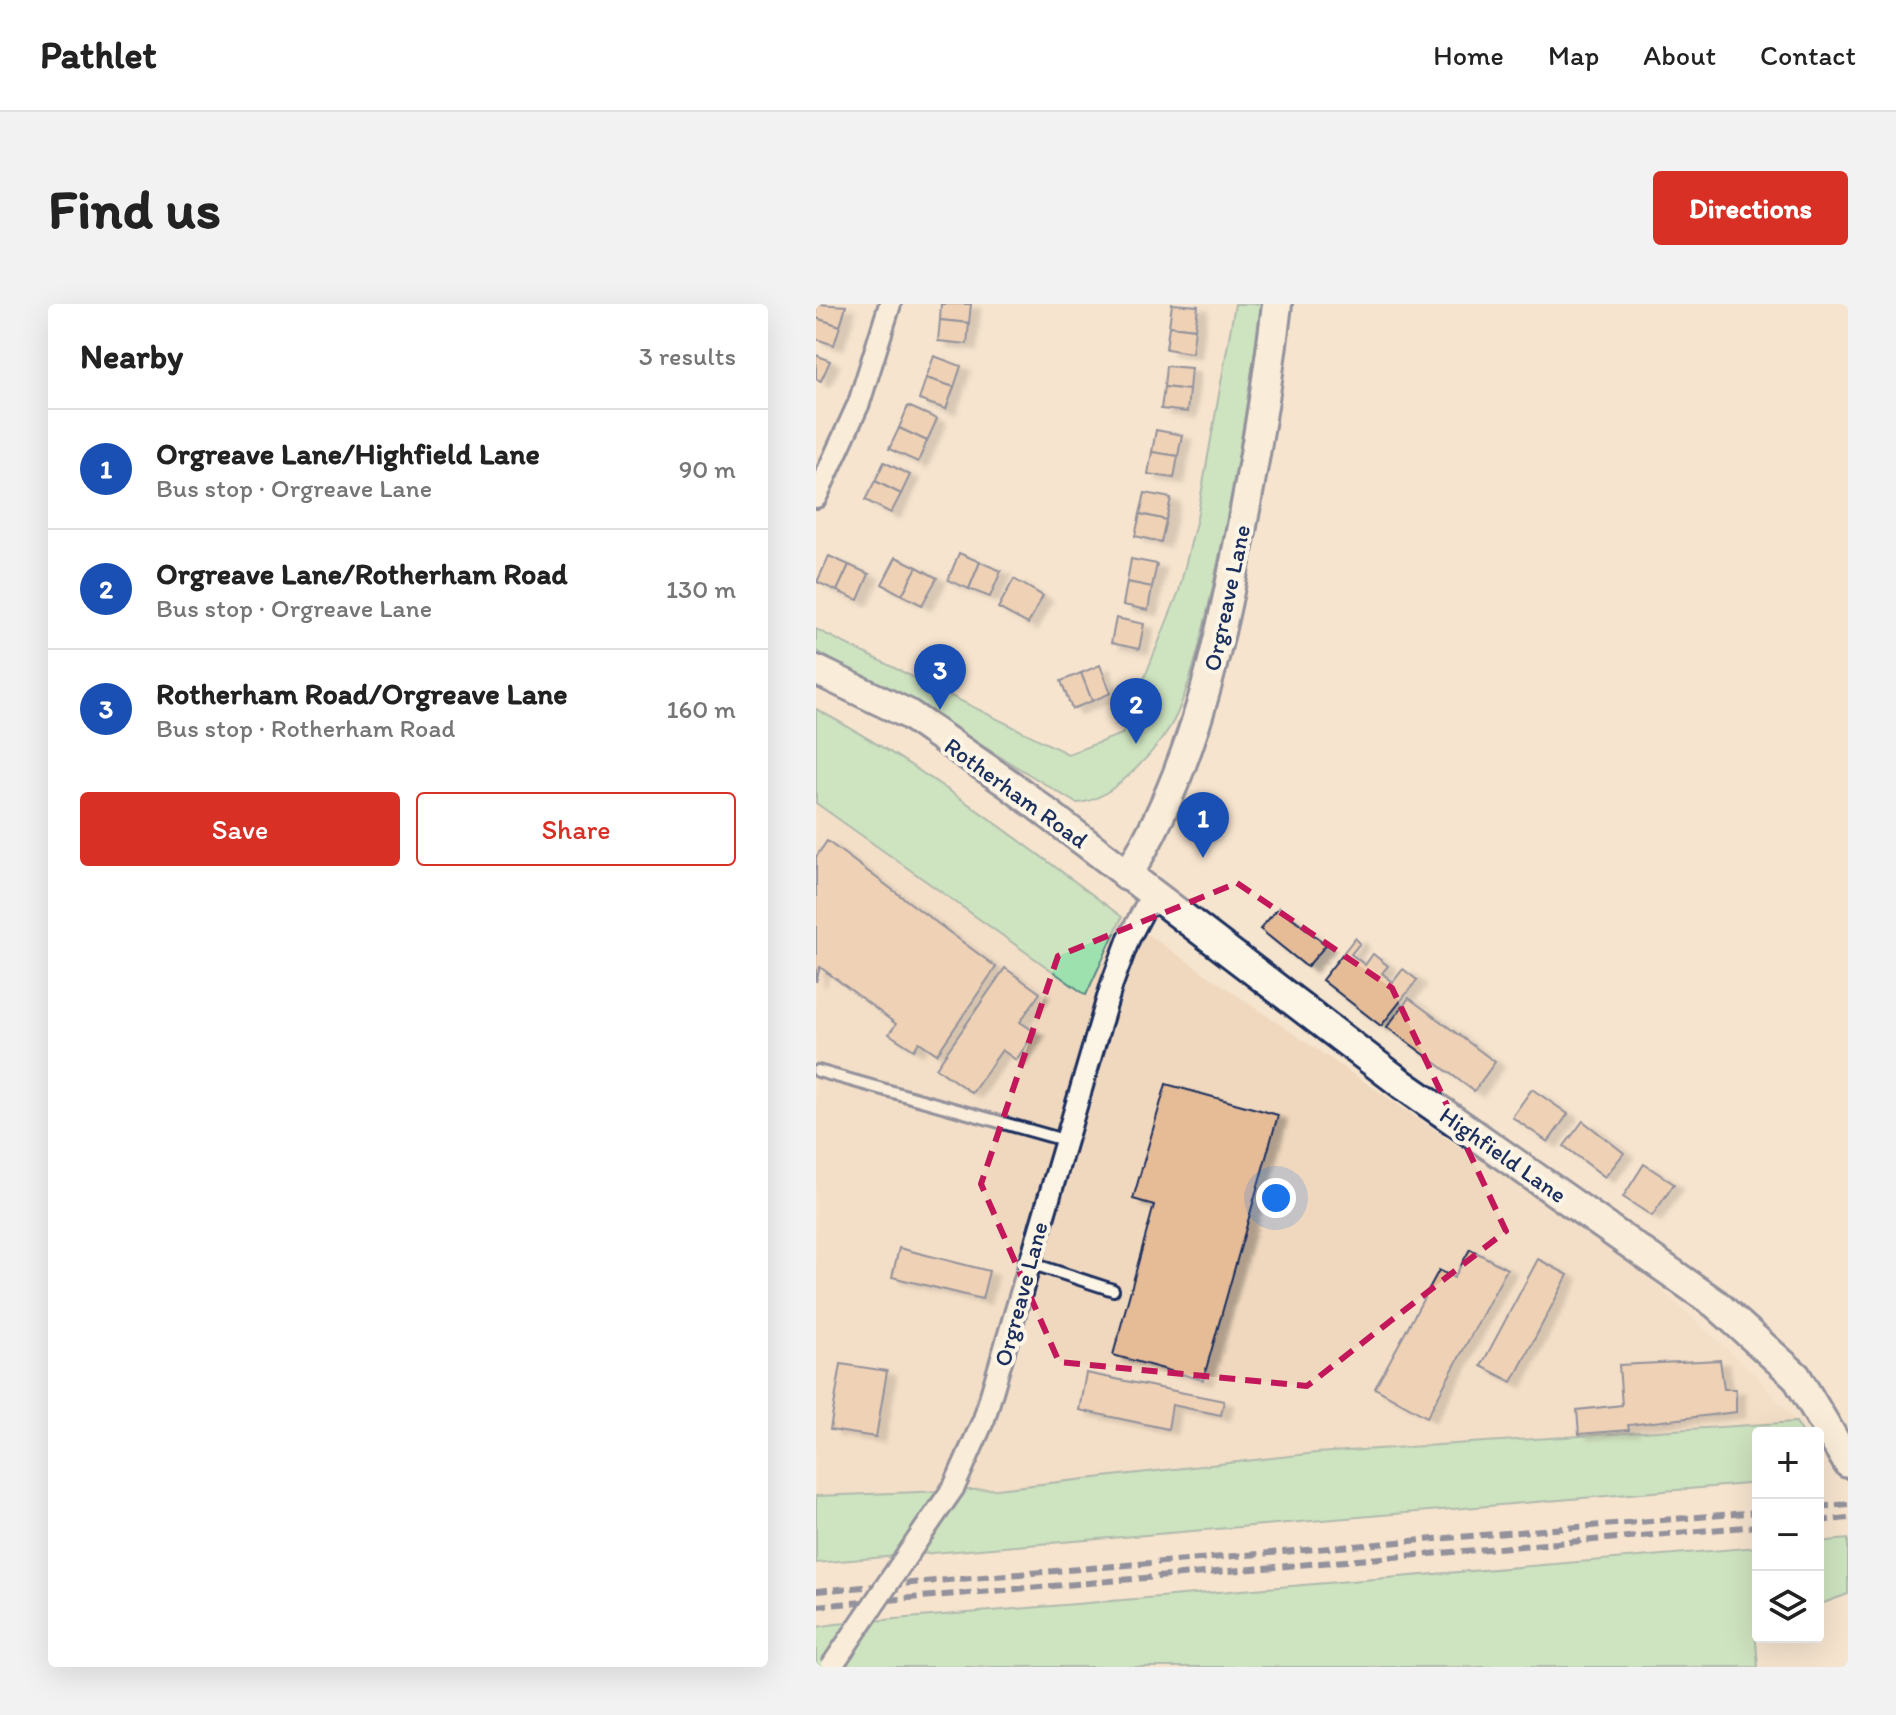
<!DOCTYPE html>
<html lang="en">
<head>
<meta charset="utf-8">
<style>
  body { margin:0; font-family:Itim,sans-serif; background:#f2f2f2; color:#222 }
  .controls { position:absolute; right:24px; bottom:24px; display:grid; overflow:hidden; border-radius:8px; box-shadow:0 8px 32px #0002 }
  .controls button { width:72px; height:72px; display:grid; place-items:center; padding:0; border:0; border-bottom:2px solid #e0e0e0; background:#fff; color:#222; font:40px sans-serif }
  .you { position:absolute; left:460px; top:894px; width:28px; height:28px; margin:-20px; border:6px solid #fff; border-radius:50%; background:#1a73e8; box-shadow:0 0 0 12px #1a73e833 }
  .badge { display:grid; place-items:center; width:52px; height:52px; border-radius:50%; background:#d93025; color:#fff; font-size:26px; font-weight:700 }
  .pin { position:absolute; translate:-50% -66px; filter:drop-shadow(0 2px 4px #0008) }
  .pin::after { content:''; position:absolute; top:42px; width:28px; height:24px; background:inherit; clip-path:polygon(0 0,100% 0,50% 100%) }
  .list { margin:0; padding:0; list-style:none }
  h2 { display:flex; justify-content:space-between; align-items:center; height:104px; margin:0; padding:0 32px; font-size:34px }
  h2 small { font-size:26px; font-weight:400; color:#767676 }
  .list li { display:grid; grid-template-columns:52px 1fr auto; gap:24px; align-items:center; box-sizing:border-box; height:120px; padding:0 32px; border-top:2px solid #e0e0e0 }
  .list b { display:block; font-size:30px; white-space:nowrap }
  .list p { margin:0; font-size:26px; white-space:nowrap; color:#767676 }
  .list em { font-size:26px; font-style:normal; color:#767676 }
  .actions { display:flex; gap:16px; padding:24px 32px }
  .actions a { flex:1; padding:18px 0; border:2px solid #d93025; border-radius:8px; text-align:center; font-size:28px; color:#d93025 }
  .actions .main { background:#d93025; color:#fff }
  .icon { flex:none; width:44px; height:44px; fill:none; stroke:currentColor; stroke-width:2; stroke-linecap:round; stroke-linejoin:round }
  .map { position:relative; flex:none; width:1032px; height:1363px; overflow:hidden; border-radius:8px }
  header { display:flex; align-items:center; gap:48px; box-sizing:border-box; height:112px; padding:0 40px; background:#fff; border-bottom:2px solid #e0e0e0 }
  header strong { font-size:38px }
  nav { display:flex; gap:44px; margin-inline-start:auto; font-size:28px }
  .intro { display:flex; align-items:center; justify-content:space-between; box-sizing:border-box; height:192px; padding:0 48px }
  h1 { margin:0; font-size:56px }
  .button { padding:20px 36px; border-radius:8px; background:#d93025; color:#fff; font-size:28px; font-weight:700 }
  main { display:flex; gap:48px; padding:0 48px }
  aside { flex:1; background:#fff; border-radius:8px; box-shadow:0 8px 32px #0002 }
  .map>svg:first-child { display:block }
  .built { fill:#f0d8be }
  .green { fill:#9de2ae; stroke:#5c8886; stroke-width:2 }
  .building { fill:#e6bc97; stroke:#1b2f5e; stroke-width:2; filter:url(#shadow) }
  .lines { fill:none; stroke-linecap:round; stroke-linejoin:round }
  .service-casing { stroke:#1b2f5e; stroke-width:16 }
  .minor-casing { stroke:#1b2f5e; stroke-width:26 }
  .secondary-casing { stroke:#1b2f5e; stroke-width:34 }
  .service { stroke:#fcf5e5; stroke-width:10 }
  .minor { stroke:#fcf5e5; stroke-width:20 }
  .secondary { stroke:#fcf5e5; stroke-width:28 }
  .rail { stroke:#1b2f5e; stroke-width:6; stroke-dasharray:12 6; stroke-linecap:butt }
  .minor-bridge-casing { stroke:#1b2f5e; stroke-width:26; stroke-linecap:butt }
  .minor-bridge { stroke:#fcf5e5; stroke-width:20 }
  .marked { fill:none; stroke:#c2185b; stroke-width:6; stroke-dasharray:16 10; stroke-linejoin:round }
  .labels { text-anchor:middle; stroke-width:8; stroke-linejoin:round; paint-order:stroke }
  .street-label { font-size:24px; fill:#1b2f5e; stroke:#fcf5e5 }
</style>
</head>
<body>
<header>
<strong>Pathlet</strong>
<nav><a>Home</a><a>Map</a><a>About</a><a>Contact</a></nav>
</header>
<div class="intro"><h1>Find us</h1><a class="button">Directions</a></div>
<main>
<aside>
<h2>Nearby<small>3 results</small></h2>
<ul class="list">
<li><span class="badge" style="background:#1a4fb4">1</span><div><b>Orgreave Lane/Highfield Lane</b><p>Bus stop · Orgreave Lane</p></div><em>90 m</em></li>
<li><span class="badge" style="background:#1a4fb4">2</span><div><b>Orgreave Lane/Rotherham Road</b><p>Bus stop · Orgreave Lane</p></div><em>130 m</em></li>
<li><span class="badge" style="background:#1a4fb4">3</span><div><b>Rotherham Road/Orgreave Lane</b><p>Bus stop · Rotherham Road</p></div><em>160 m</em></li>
</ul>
<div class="actions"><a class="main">Save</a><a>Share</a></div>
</aside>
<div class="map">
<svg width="1032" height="1363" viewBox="0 0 1032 1363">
  <defs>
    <filter id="shadow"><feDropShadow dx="9" dy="5" stdDeviation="2" flood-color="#0004"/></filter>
  </defs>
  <rect width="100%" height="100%" fill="#f5e4ce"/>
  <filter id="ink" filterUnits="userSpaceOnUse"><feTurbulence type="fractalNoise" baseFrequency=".0125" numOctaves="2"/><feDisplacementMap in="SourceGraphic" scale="16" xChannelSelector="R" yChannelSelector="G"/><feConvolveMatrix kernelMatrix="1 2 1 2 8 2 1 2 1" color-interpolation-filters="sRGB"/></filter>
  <g filter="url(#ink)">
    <polygon class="built" points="0,499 270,690 306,613 819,962 942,1074 980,1118 500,1149 181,1185 0,1192"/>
    <g class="green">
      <path d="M419,0H445C434,87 420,172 402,258C391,308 381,362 361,410C347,441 295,499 260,499L106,405L0,347V325L252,450L306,430L363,287L381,214Z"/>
      <path d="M0,405C108,463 208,539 306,613L270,691L0,499Z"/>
      <polygon points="980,1118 987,1129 942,1129 942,1179 0,1259 0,1192 181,1185 500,1149"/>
      <polygon points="1032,1235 1032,1290 1002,1301 1002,1238"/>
      <polygon points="942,1243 939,1324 942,1363 0,1363 0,1323 20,1320"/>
    </g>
    <g class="building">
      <polygon points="0,0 30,2 24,22 0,14"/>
      <polygon points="125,0 155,0 153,19 124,16"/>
      <polygon points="356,0 382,2 379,25 353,22"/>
      <polygon points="0,14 24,22 18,41 0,35"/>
      <polygon points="124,16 153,19 151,40 122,37"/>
      <polygon points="353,22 379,25 376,49 350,45"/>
      <polygon points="0,51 14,57 5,77 0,75"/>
      <polygon points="118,52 145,62 138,83 110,74"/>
      <polygon points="350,62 375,64 373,86 348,83"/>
      <polygon points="110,74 138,83 130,105 103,96"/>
      <polygon points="348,83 373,86 371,108 345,105"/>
      <polygon points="92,102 121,115 111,137 83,124"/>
      <polygon points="83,124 111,137 102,158 73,145"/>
      <polygon points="340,126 366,131 362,152 336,148"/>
      <polygon points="336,148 362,152 358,174 332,170"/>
      <polygon points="68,158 94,171 85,190 59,177"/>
      <polygon points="59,177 85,190 75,209 49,196"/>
      <polygon points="329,189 355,194 350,216 324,210"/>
      <polygon points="324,210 350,216 345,238 319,232"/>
      <polygon points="143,249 164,258 153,285 132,276"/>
      <polygon points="13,252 33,261 21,287 1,278"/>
      <polygon points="80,253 101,263 86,291 66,280"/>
      <polygon points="315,255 341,260 336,283 311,278"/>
      <polygon points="164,258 185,267 174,293 153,285"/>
      <polygon points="33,261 53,270 42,296 21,287"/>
      <polygon points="101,263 121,274 106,301 86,291"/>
      <polygon points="198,275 227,292 212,320 182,304"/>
      <polygon points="311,278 336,283 332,306 307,301"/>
      <polygon points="300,314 328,320 323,345 295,339"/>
      <polygon points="284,361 295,389 276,397 265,369"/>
      <polygon points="265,369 276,397 256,405 245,377"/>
      <polygon points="11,537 180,663 121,750 103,738 98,746 73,730 80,720 4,663 0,678 0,553"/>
      <polygon points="463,603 510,641 491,663 444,625"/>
      <polygon points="539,634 544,639 535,650 549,661 557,650 572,662 566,669 577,678 587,665 601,676 565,722 506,676"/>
      <polygon points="189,664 224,689 204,718 219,728 200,756 186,746 156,789 120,764"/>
      <polygon points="593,694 679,758 658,787 571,723"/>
      <polygon points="350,780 462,811 387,1076 297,1051 338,901 317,895"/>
      <polygon points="716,785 752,810 732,838 696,813"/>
      <polygon points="767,817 808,849 789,873 748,842"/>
      <polygon points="828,860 858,880 836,912 807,893"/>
      <polygon points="83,944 173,967 166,995 76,973"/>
      <polygon points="654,945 691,965 611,1113 559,1084 623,966 638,974"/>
      <polygon points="722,955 752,971 696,1078 665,1062"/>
      <polygon points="904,1056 908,1085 920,1085 920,1108 812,1121 813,1126 763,1130 761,1106 806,1101 803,1061"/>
      <polygon points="25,1060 71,1067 60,1133 14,1126"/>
      <polygon points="270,1069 408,1097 405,1111 356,1101 352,1125 263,1106"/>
    </g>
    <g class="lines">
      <defs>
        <g id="service">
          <polyline points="2,767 248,836"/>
          <polyline points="214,959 297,986"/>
        </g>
        <g id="minor">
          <polyline points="0,193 43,99 74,0"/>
          <polyline points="109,1225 138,1183 168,1115 296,680 313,634 336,590"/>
        </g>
        <g id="secondary">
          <polyline points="0,366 92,410 193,480 586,780 900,1000 980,1072 1032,1159"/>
          <path d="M311,572C371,475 397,369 419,258C436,172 451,87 461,0"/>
        </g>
      </defs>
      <use href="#service" class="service-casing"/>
      <use href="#minor" class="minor-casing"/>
      <use href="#secondary" class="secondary-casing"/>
      <use href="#service" class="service"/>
      <use href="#minor" class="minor"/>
      <use href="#secondary" class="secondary"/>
      <g class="rail">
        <polyline points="1002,1203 1032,1200"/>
        <polyline points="1002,1217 1032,1214"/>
        <polyline points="0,1287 942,1208"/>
        <polyline points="0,1302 942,1222"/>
      </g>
      <defs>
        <polyline id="minor-bridge" points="15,1363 109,1225"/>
      </defs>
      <use href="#minor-bridge" class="minor-bridge-casing"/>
      <use href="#minor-bridge" class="minor-bridge"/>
    </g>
  </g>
  <path d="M0 0H1032V1363H0ZM421,579L576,684L690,927L491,1082L243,1058L165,880L242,652Z" fill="#f5e4ce" fill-opacity=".55" fill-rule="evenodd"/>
  <path class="marked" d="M421,579L576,684L690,927L491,1082L243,1058L165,880L242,652Z"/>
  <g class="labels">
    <g class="street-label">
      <text transform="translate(411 294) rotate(-78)" y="8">Orgreave Lane</text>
      <text transform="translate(200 489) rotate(36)" y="8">Rotherham Road</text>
      <text transform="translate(687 851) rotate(35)" y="8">Highfield Lane</text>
      <text transform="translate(205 990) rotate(-75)" y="8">Orgreave Lane</text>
    </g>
  </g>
</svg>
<div class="controls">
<button>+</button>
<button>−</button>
<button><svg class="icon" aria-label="layers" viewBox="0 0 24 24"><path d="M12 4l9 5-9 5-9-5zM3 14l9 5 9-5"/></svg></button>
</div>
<div class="you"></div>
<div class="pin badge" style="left:387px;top:554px;background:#1a4fb4">1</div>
<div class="pin badge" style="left:320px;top:440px;background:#1a4fb4">2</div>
<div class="pin badge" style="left:124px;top:406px;background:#1a4fb4">3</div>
</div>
</main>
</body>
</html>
